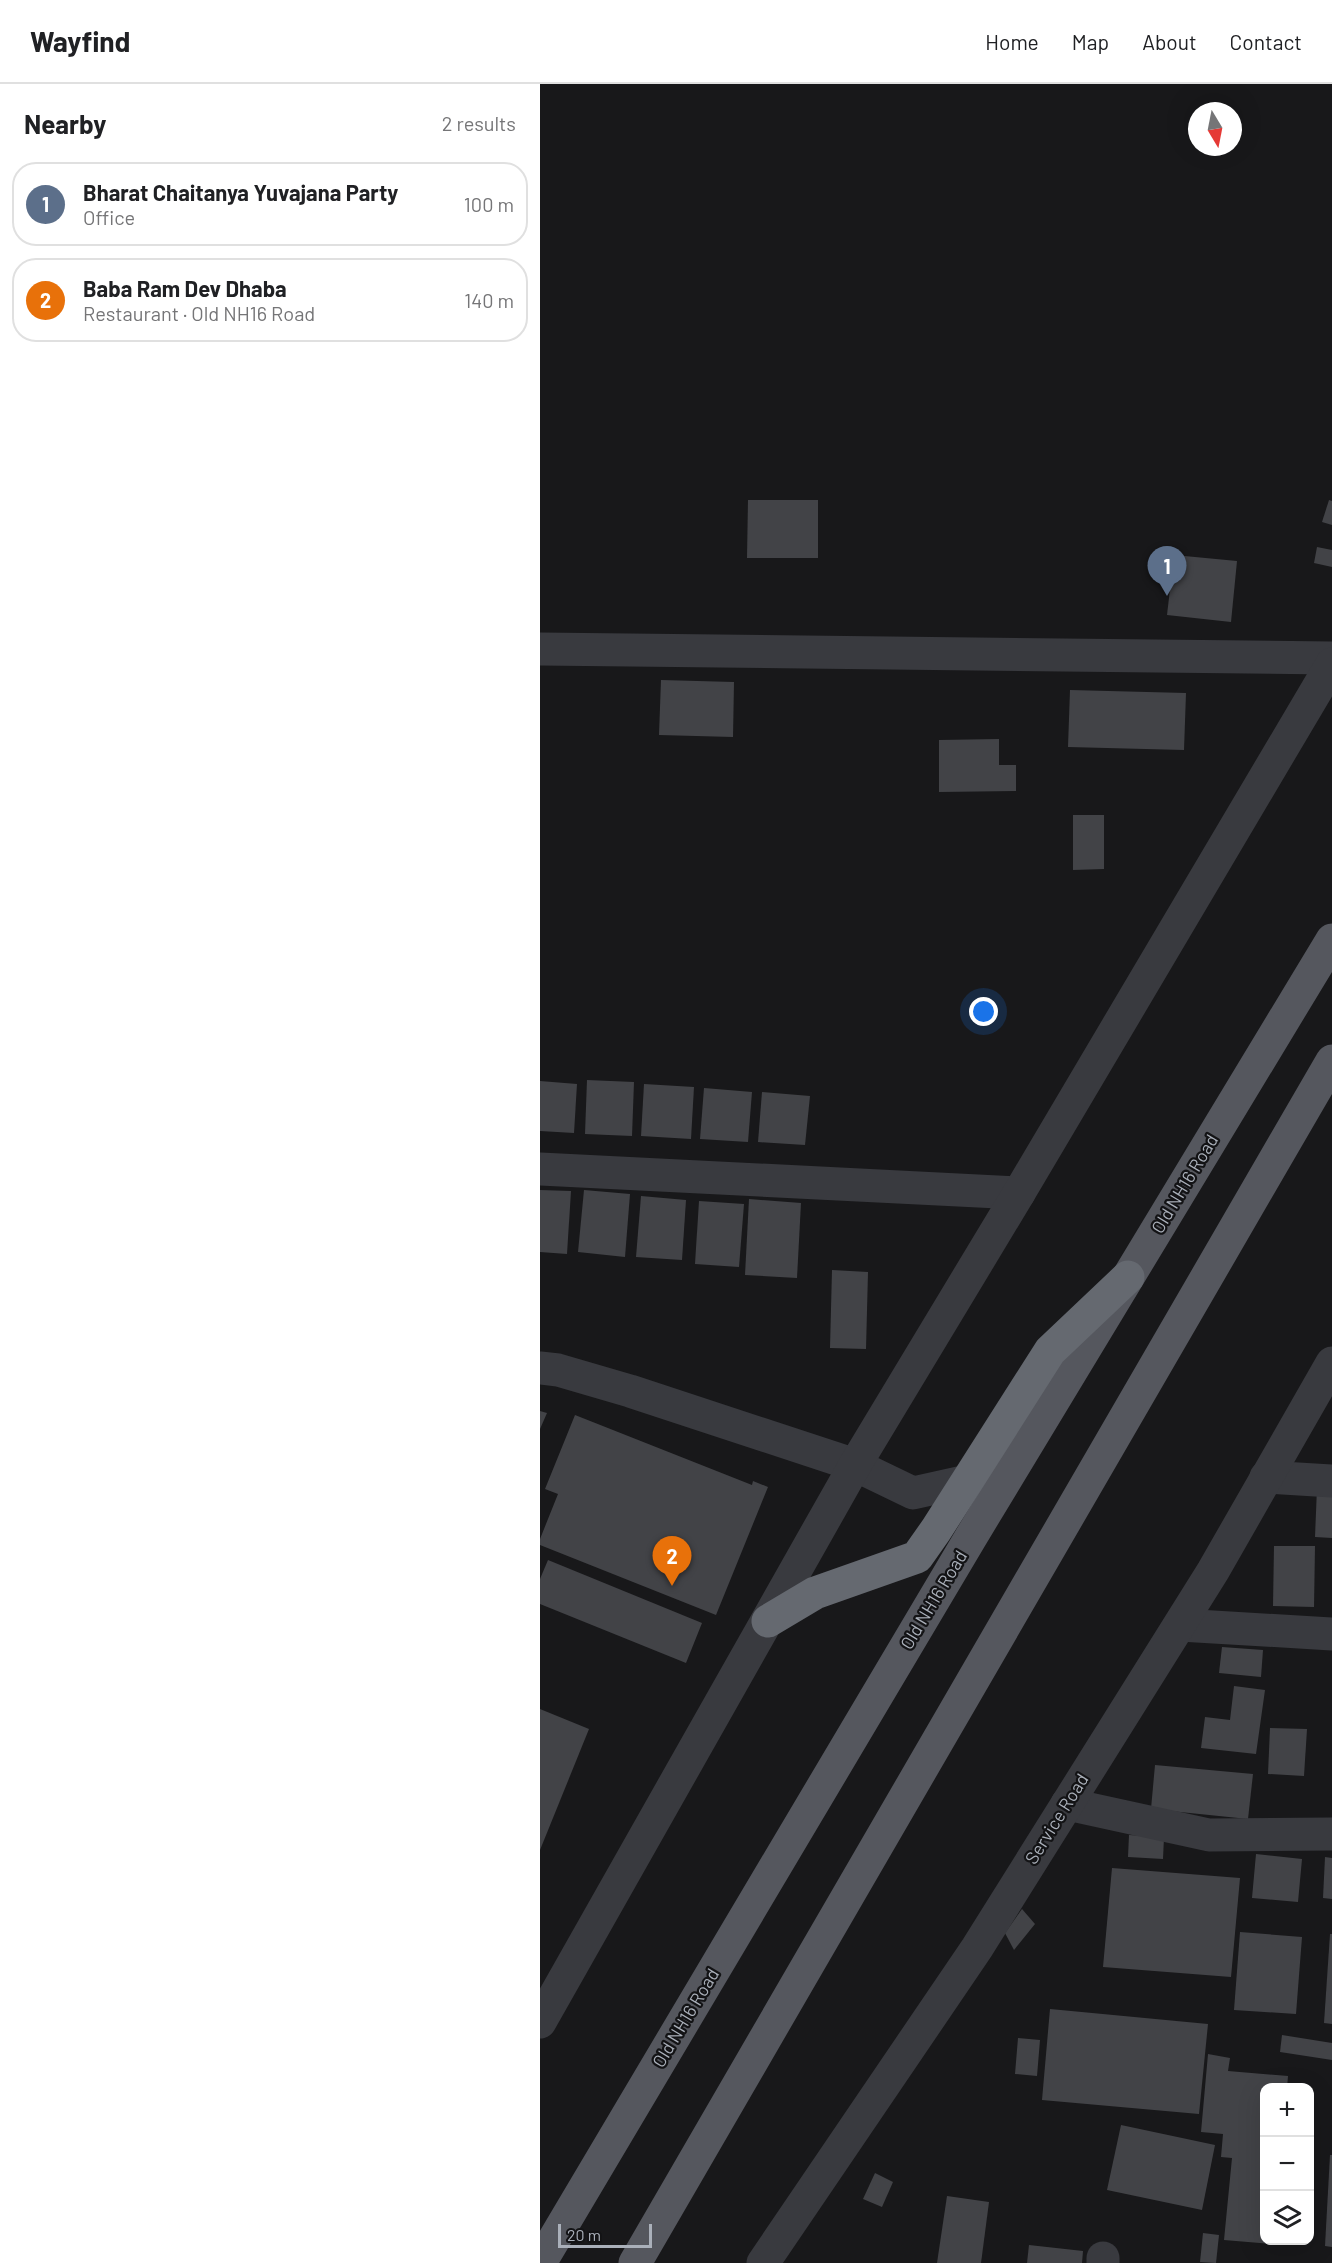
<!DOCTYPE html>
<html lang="en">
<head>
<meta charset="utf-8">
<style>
  body { margin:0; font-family:Barlow,sans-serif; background:#f6f6f6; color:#202124 }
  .controls { position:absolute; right:18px; bottom:18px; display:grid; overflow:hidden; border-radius:12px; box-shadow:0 6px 24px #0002 }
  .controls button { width:54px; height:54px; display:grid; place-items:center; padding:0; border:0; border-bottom:2px solid #e0e0e0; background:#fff; color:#202124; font:30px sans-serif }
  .compass { position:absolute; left:648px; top:18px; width:54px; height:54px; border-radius:50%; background:#fff; box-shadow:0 6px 24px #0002; rotate:170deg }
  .scale { position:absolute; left:18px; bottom:15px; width:94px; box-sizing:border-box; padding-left:6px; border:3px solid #aab0ba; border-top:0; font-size:16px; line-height:21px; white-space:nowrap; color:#aab0ba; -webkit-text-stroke:4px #131315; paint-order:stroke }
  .you { position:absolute; left:444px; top:928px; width:21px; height:21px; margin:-15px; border:4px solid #fff; border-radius:50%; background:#1a73e8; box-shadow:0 0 0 9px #1a73e833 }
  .badge { display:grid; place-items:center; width:39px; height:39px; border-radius:50%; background:#7f5c2c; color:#fff; font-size:20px; font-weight:700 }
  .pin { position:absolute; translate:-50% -50px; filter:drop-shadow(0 2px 3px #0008) }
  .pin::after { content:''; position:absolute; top:32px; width:21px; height:18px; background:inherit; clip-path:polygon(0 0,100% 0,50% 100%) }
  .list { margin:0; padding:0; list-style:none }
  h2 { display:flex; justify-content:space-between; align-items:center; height:78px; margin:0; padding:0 24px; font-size:26px }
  h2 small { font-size:20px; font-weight:400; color:#757577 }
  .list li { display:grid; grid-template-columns:39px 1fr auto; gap:18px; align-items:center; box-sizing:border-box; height:84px; margin:0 12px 12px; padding:0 12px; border:2px solid #e0e0e0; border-radius:24px }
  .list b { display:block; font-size:22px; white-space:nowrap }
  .list p { margin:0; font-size:20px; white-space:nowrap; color:#757577 }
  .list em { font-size:20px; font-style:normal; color:#757577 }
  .icon { flex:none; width:33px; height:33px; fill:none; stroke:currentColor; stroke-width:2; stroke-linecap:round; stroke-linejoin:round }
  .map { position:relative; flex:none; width:792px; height:2179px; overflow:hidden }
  header { display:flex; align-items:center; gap:36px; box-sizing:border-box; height:84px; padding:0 30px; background:#fff; border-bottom:2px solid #e0e0e0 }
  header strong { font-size:28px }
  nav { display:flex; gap:33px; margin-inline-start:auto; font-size:21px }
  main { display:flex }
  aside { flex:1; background:#fff }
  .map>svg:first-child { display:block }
  .building { fill:#424347 }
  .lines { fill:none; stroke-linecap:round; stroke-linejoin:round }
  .minor { stroke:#393a3f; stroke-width:33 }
  .major { stroke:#55575e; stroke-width:33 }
  .highway { stroke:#656970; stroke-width:33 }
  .labels { text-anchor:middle; stroke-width:4.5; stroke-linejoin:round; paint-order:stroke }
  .street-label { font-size:18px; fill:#aab0ba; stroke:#131315 }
</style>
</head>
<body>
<header>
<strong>Wayfind</strong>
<nav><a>Home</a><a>Map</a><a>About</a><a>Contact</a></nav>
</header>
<main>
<aside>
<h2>Nearby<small>2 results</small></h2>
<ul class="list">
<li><span class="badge" style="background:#5c6f8a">1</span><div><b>Bharat Chaitanya Yuvajana Party</b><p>Office</p></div><em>100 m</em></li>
<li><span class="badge" style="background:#e8710a">2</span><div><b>Baba Ram Dev Dhaba</b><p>Restaurant · Old NH16 Road</p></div><em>140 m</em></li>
</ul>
</aside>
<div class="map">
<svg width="792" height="2179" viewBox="0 0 792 2179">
  <rect width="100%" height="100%" fill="#18181a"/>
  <g class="building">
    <polygon points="208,416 278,416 278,474 207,474"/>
    <polygon points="789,416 792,417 792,441 782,438"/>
    <polygon points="777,463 792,466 792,483 774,479"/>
    <polygon points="634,471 697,477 691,538 627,531"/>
    <polygon points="121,596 194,598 193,653 119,651"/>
    <polygon points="530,606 646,609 644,666 528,663"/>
    <polygon points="459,655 459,681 476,681 476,707 399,708 399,656"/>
    <polygon points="533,731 564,731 564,785 533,786"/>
    <polygon points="47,996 94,998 92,1052 45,1050"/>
    <polygon points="0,997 37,1000 34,1049 0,1047"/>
    <polygon points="104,1000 154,1003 151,1055 101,1052"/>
    <polygon points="164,1004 212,1008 208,1058 160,1055"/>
    <polygon points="222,1008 270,1012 265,1061 218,1058"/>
    <polygon points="0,1106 31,1107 27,1170 0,1168"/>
    <polygon points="44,1106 90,1110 85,1173 38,1168"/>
    <polygon points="101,1112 146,1116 142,1176 96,1173"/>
    <polygon points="209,1115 261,1119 257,1194 205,1191"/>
    <polygon points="159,1117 204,1120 199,1183 155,1180"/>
    <polygon points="292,1186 328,1188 326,1265 290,1264"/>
    <polygon points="0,1327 7,1329 0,1345"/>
    <polygon points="35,1331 212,1401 213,1397 228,1403 176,1531 0,1461 0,1455 18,1410 5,1405"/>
    <polygon points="777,1404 792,1405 792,1454 775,1453"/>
    <polygon points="734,1462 775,1462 774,1523 733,1522"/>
    <polygon points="8,1476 162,1539 146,1579 0,1520 0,1495"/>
    <polygon points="682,1563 723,1566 721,1593 679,1589"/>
    <polygon points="694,1602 725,1606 716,1670 661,1664 665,1633 690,1636"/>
    <polygon points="0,1625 49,1645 0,1766"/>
    <polygon points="730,1644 767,1645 764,1692 728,1690"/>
    <polygon points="615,1681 713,1690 708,1735 611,1725"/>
    <polygon points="589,1751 624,1753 623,1775 588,1773"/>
    <polygon points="716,1770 762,1775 758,1818 712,1814"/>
    <polygon points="785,1773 792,1774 792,1815 783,1814"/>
    <polygon points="572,1784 700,1794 691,1893 563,1883"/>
    <polygon points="482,1825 495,1840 474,1866 465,1849"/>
    <polygon points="700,1848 762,1853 756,1930 694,1926"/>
    <polygon points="790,1850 792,1850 792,1940 784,1939"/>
    <polygon points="510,1925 668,1940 659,2030 502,2016"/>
    <polygon points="742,1951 792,1959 792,1976 740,1968"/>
    <polygon points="478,1954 500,1956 497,1992 475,1990"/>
    <polygon points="668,1970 690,1974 688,1987 748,1992 747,2004 724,2004 724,2156 734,2156 733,2160 684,2156 692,2074 681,2073 683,2050 661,2048"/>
    <polygon points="581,2041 675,2061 662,2126 567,2106"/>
    <polygon points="790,2071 792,2071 792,2163 785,2162"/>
    <polygon points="335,2089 353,2098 342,2123 323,2115"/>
    <polygon points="407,2112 449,2118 441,2179 397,2179"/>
    <polygon points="663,2149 679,2151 676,2179 660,2178"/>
    <polygon points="489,2161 543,2167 542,2179 487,2179"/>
  </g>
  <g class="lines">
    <g class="minor">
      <polyline points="0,565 792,574"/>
      <polyline points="0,1085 479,1109"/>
      <polyline points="0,1284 18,1286 90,1307 315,1381 373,1409 427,1397"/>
      <polyline points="726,1393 792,1397"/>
      <polyline points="640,1541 792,1550"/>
      <polyline points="527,1720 669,1751 792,1750"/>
      <polyline points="0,1938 315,1381 479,1109 792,580"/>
      <polyline points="223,2179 437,1864 673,1487 792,1279"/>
      <polyline points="563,2179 563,2174"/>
    </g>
    <g class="major">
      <polyline points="0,2179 431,1453 792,856"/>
      <polyline points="95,2179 792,977"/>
    </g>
    <polyline class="highway" points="228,1537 275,1509 377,1473 396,1446 510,1267 588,1193"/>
  </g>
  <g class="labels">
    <g class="street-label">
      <text transform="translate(645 1100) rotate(-59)" y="6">Old NH16 Road</text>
      <text transform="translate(394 1516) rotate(-59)" y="6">Old NH16 Road</text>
      <text transform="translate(517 1735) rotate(-58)" y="6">Service Road</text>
      <text transform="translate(146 1934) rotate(-59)" y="6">Old NH16 Road</text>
    </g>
  </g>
</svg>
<div class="controls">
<button>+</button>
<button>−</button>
<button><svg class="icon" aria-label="layers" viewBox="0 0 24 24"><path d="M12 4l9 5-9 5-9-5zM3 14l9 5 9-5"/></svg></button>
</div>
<svg class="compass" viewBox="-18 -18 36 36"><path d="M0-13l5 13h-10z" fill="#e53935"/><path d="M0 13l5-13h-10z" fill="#757577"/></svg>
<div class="scale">20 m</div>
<div class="you"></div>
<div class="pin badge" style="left:627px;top:512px;background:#5c6f8a">1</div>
<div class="pin badge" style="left:132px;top:1502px;background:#e8710a">2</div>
</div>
</main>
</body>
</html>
